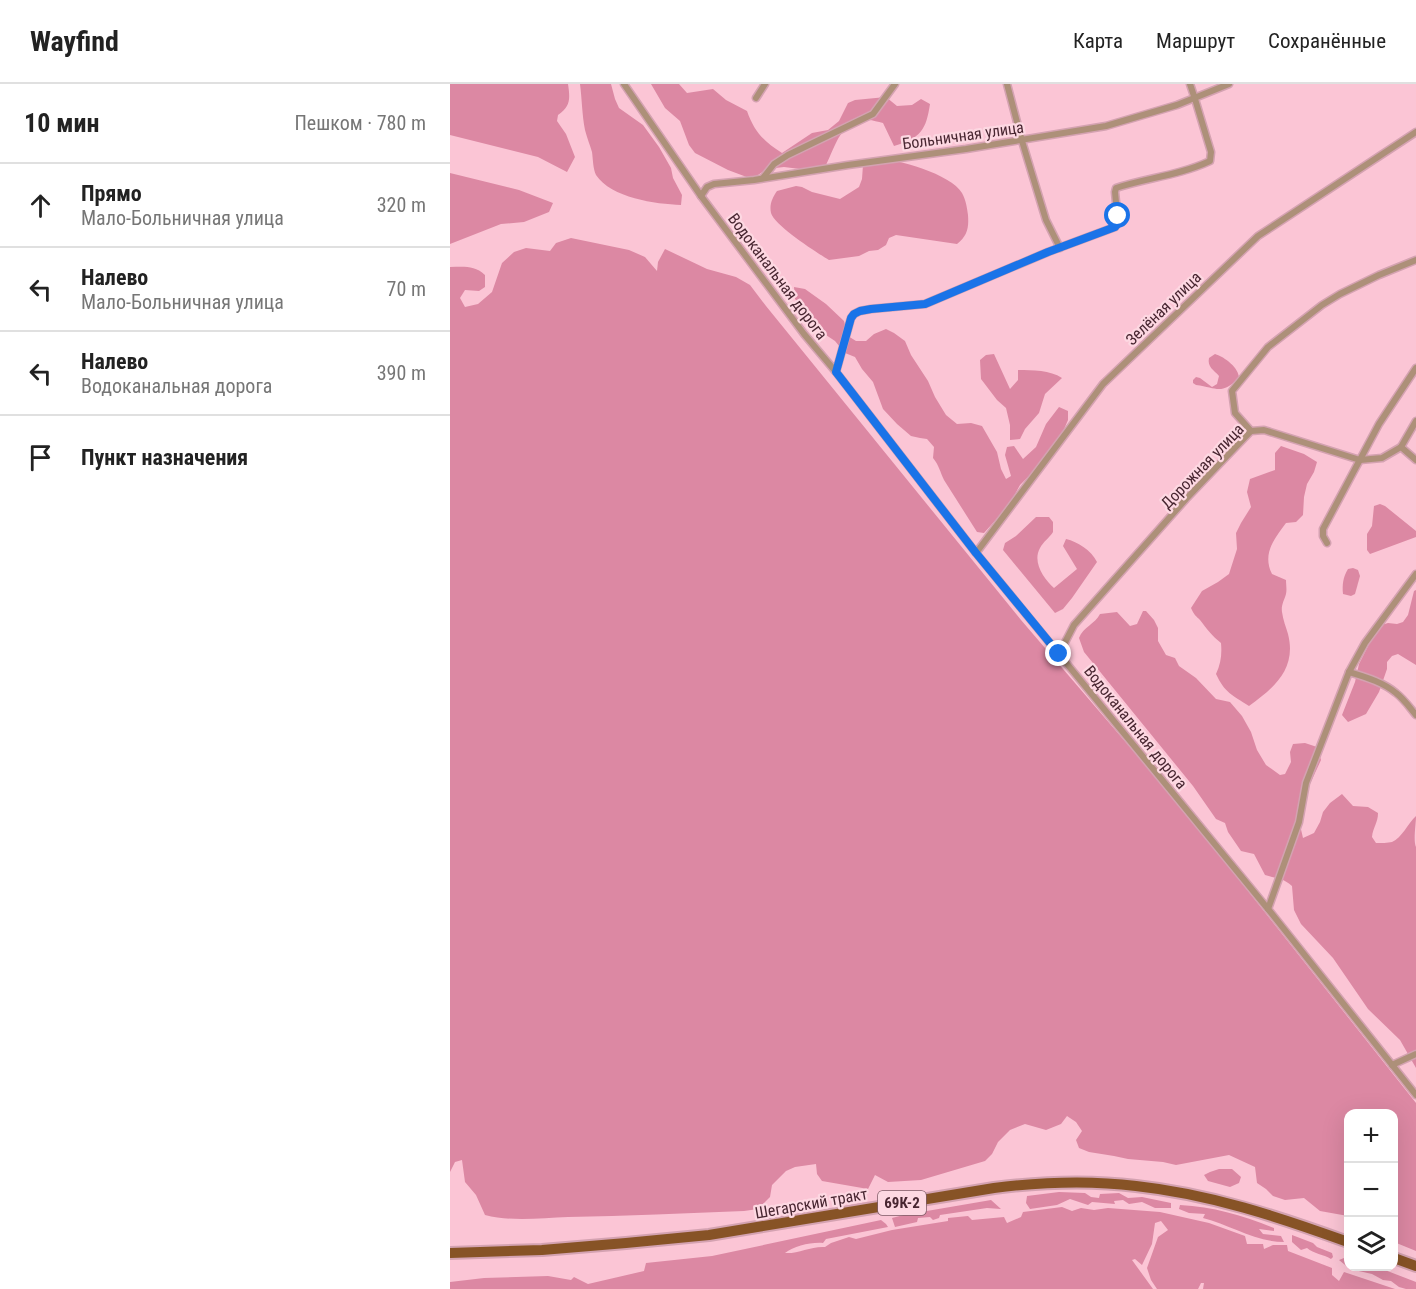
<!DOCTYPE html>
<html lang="ru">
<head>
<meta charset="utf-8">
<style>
  body { margin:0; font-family:"Roboto Condensed",sans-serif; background:#f2f2f2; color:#222 }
  .controls { position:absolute; right:18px; bottom:18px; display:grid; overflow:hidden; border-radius:12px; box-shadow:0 6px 24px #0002 }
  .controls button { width:54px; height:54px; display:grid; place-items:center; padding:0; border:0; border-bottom:2px solid #e0e0e0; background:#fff; color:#222; font:30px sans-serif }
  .stop { position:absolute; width:18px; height:18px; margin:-14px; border:4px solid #1a73e8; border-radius:50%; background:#fff }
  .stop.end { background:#1a73e8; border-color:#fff; box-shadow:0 2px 6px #0008 }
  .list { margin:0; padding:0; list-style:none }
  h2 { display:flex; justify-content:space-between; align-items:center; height:78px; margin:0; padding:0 24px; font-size:26px }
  h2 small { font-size:20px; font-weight:400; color:#767676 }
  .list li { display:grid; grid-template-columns:39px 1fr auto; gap:18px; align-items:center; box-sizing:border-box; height:84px; padding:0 24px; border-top:2px solid #e0e0e0 }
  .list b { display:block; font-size:22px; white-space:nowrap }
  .list p { margin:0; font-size:20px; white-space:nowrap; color:#767676 }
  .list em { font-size:20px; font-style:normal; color:#767676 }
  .icon { flex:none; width:33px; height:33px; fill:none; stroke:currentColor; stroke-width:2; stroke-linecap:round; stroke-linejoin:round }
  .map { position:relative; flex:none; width:966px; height:1205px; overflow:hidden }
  header { display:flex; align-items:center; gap:36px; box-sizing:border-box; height:84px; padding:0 30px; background:#fff; border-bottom:2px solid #e0e0e0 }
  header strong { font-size:28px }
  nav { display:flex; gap:33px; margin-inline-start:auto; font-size:21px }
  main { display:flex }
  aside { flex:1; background:#fff }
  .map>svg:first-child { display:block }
  .forest { fill:#dc88a3 }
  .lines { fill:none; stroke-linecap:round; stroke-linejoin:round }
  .minor-casing { stroke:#d4a2b1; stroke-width:9 }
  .primary-casing { stroke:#d4a2b1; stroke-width:14 }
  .minor { stroke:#ad9079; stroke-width:6 }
  .primary { stroke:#875326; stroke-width:10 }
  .route { stroke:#1a73e8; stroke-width:8 }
  .labels { text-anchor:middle; stroke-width:4.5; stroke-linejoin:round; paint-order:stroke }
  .shield { fill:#fdd8e2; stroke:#7e5b66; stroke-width:1.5 }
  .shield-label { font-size:15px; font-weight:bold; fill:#482631 }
  .street-label { font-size:16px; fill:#482631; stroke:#fdd8e2 }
</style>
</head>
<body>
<header>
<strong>Wayfind</strong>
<nav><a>Карта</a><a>Маршрут</a><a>Сохранённые</a></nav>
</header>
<main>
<aside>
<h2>10 мин<small>Пешком · 780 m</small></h2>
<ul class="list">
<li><svg class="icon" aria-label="ahead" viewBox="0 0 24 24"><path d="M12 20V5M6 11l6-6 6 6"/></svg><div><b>Прямо</b><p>Мало-Больничная улица</p></div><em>320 m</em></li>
<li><svg class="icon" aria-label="left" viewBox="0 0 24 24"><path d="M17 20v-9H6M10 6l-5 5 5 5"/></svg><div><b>Налево</b><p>Мало-Больничная улица</p></div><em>70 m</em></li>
<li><svg class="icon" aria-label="left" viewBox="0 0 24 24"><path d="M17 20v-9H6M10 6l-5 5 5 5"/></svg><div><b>Налево</b><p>Водоканальная дорога</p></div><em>390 m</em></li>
<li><svg class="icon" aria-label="arrive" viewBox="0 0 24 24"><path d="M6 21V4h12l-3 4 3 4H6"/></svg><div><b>Пункт назначения</b></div></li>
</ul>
</aside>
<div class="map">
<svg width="966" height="1205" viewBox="0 0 966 1205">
  <rect width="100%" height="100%" fill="#fbc5d5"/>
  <g class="forest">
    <path d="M0,0H118C120,14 121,22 108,31L107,37L116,50L125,73L117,88L88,73L0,51Z"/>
    <path d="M130,0H161L165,15L169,24L193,41L209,63L221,84L223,94L232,111L231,121C206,120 161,114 146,91C143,85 143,75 142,68C140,61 137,54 135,46C132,31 132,15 130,0Z"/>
    <path d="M201,0H229L237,9L263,5L276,16L297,27C304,47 313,57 332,69L362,49L378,46L389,37L398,19L405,16L436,13L447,22L462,21L471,15L480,20C476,46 471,54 444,62L433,39C428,38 423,36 418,36C391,35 386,61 376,81L358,86L334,83L317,85L302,95L278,86L245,69L239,61L230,37L215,24Z"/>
    <path d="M426,74C447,75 501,90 512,109C516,116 517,124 518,131C519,145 517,152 507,160L446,151L439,154L436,161L428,166L419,167L409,172L379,176C366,168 325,142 321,129C319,120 323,113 327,107L346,102L352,103L362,108L390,115L409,103L412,95L413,81Z"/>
    <polygon points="0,89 69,106 103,119 99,128 74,138 51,140 0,160"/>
    <path d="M121,154L179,166L195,173L207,187L208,178L215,165L257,185L286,193L300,201L316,222L571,536L733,725L966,1019V1167L944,1158V1030H898V1132L870,1127L854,1114L835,1116L823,1112L816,1105L807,1099L805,1083L779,1071L726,1081L713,1078L678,1075L664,1072L639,1068L629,1064L626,1056L632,1047L626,1038L617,1032L611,1040L596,1046L575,1040L560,1046L548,1058L542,1070L535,1077L471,1096L438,1098L425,1091L418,1105L372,1097L367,1090L366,1080L345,1083L336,1087L322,1101L320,1113L308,1125L294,1127C235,1129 177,1132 118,1133C91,1134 62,1138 35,1131L26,1111L15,1098L12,1076L5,1078L0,1088V183C14,183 24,181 35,191V203L29,207L15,206L10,214L15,223L28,220L42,208L52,179L64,168L76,164L100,167L106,159Z"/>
    <path d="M344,203L355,205L376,220L394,237L398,252L406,257H416L424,250L436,245L444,249L455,257L461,271L478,297L485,313L496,331L507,340L521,339L532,342L547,368L551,385L556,395L561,392L555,371L557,363L564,362L573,375L586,363L596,340L609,323L618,327V336L612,350L586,385L570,401L559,421L534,449L527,448L494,396C490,388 489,381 483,374L484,363L477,355L470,354L461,352L447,340L433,325L423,298L412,285L405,273L395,269L385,257L373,249L360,231L345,215Z"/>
    <path d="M544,270L560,305L568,296V286C583,286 600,286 612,294L595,310L589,329L575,345L570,355L560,356V341L556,324L547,316L531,295L530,276L536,271Z"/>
    <path d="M765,270C775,273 789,284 789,294C771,311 768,304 746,301L743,299V296L746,293L750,294L762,303L767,300L769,292C764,286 757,283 759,274Z"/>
    <path d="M831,362L854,370L867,378L864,388L857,400L854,413L853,431L846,438L836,439C824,455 812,470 822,490L836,496C836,500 837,506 836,510C834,517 831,521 832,528C833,536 836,543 838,550C847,585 824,604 799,622C782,611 775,609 766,590C771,579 772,570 771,559C762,552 757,545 750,536C746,532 744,531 741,524L752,507L768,498L779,490L787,465L786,449L791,439L801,423L797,408L800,395L825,386V369Z"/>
    <polygon points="930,420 935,422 966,447 966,453 920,470 917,466 917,450 922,442 924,422"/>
    <path d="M586,433H599L603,438V448C600,453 593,458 590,464C582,478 594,495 604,504L627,485L613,462L616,455C628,458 641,466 647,478L622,514L613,525L605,529L553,466L555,459L566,452Z"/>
    <path d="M903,484L908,486L910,492L905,510L901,512L893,510C892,501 893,493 898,485Z"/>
    <polygon points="966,506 966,581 948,570 942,572 937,578 937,585 929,608 916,630 898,638 892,631 905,598 909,580 928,542 938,539 947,540 953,538 958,531 964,507"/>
    <path d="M693,527H696L704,536L708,544V557L716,571L725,574L729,582L746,594L766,615L780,618L792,632L801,648L807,666L816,681L830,691L835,690L841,678L840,668L843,660L855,659L867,663L871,676L853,715L854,731L850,741L853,754L864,749L870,738L873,728L880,719L892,710L903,722L918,723L928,729C928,739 923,743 922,753L926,759C931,759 938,759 942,758C952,754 958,739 966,732C966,740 963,757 966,763V984L950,956L918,925L883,874L851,840L844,826L842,802C832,793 827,795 815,791L804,770L791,767L778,748L775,739L766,735L743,702L634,568L629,554C633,543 645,540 650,530L667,528L680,542L687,540Z"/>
    <polygon points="769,1085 782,1085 791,1093 789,1099 780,1103 758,1097 754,1091 760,1088"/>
    <polygon points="609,1108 635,1109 641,1113 649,1114 650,1110 669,1109 678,1114 692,1113 721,1119 721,1124 705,1124 692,1118 679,1120 673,1116 664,1117 665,1120 642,1118 638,1121 620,1115 607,1121 580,1125 576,1119 577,1112"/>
    <polygon points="541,1116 551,1125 537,1124 490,1131 489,1134 483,1136 480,1133 468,1134 467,1138 445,1143 442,1134 469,1127 471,1128"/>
    <path d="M730,1121C764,1123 792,1131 824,1144V1147L809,1145L813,1150L831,1152L834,1158C806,1158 780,1141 753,1134L755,1130L739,1129L729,1125Z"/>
    <path d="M612,1123L622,1127L631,1124L644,1126L658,1124L710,1128L759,1139L795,1152L797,1160H813L814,1165L823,1161H837L838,1167L882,1184V1191L889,1197L894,1188L945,1205H753L754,1199H751L748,1205H707L701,1196L697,1184L708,1153L718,1146L711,1137L705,1139L702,1160L692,1181L685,1175L682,1176L703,1205H0V1198L34,1194L98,1192L121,1196L124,1193L138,1200L194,1187L196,1179L262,1172L431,1136L436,1140L438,1143L376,1155L373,1159C361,1158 344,1162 335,1169C348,1170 361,1162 375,1163L381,1159L399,1153L406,1155L442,1146L498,1137V1134L518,1132L522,1136L554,1133L557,1139L571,1133L573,1128Z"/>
    <path d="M842,1151L863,1159L867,1163L882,1169L883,1173L881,1175C873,1170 864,1170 857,1164L851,1166L842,1158Z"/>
    <polygon points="894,1174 898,1176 898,1182 927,1183 966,1198 966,1205 956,1205 949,1203 941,1197 933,1196 922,1190 900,1185 889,1176"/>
  </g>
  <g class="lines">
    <defs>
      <g id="minor">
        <polyline points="174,0 251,112 354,250 386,288 526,469 818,825 966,1011"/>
        <polyline points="557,0 572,57 596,136 610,164"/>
        <polyline points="306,14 315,0"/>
        <polyline points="313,94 324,80 338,71 423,30 445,0"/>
        <polyline points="251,112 257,103 264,100 304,96 398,81 516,65 656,42 727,21 779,0"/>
        <path d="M386,288L401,234L404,230L410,227L421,225L475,220L598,168L665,143L668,139L665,108L666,104C697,94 730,91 760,77L761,68L745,15L740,0"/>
        <polyline points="801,347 785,329 782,307 818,263 872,221 890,210 929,191 966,176"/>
        <polyline points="951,363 966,337"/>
        <polyline points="877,459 873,452 873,445 929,340 966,284"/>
        <polyline points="526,469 653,300 808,152 966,48"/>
        <polyline points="609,570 624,541 736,415 801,347 814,346 910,376 932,374 951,363 966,376"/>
        <path d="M899,588C915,593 933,598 946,609C954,615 960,624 966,631"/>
        <polyline points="818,825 849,738 856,699 899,588 915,559 966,490"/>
        <polyline points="942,981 966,970"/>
      </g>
      <g id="primary">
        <path d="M0,1169L92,1166L176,1159L259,1151L544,1104C591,1098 639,1096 686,1102C760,1110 829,1133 898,1158"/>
        <polyline points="944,1174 966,1182"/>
      </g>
    </defs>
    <use href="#minor" class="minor-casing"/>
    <use href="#primary" class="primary-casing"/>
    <use href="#minor" class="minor"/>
    <use href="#primary" class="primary"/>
  </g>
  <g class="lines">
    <polyline class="route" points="609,570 526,469 386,288 401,234 404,230 410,227 421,225 475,220 598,168 665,143 668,139 668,132"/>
  </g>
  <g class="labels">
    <rect class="shield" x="428" y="1107" width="48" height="24" rx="4.5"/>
    <g class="shield-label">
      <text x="452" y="1124">69К-2</text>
    </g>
    <g class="street-label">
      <text transform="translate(513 51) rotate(-8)" y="6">Больничная улица</text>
      <text transform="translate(328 192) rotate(53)" y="6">Водоканальная дорога</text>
      <text transform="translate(713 224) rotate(-44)" y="6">Зелёная улица</text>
      <text transform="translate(752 382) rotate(-46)" y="6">Дорожная улица</text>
      <text transform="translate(686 643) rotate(51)" y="6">Водоканальная дорога</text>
      <text transform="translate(361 1119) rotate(-10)" y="6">Шегарский тракт</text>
    </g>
  </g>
</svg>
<div class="controls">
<button>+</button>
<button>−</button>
<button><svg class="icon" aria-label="layers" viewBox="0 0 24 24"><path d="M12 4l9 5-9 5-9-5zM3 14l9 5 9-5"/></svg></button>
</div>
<div class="stop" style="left:668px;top:132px"></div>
<div class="stop end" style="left:609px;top:570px"></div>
</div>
</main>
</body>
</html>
